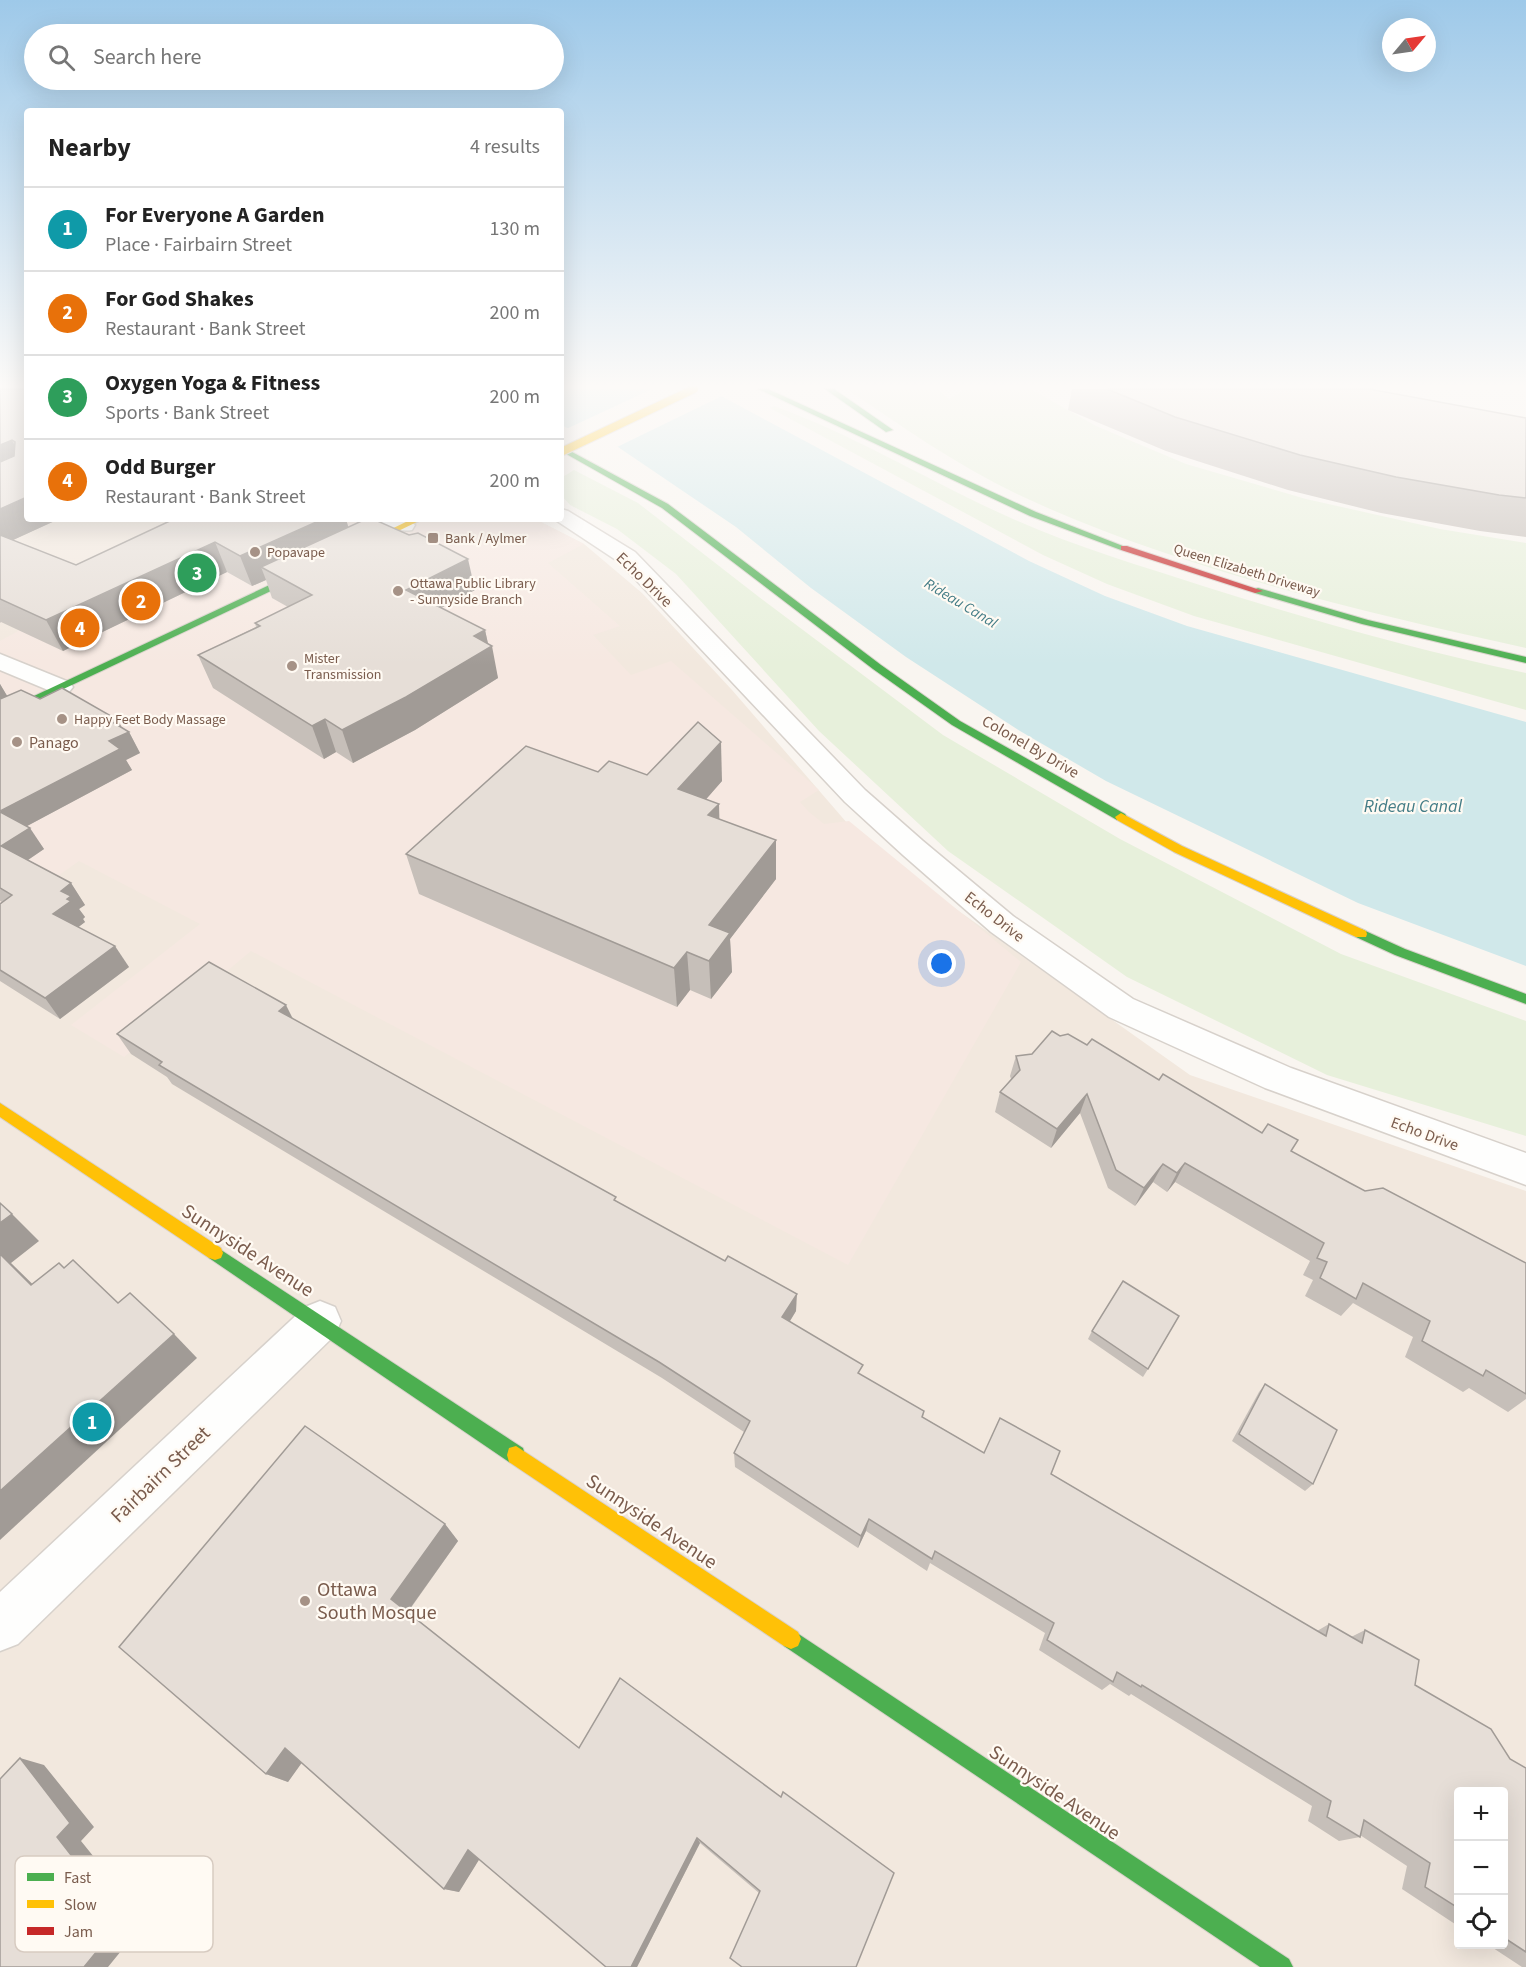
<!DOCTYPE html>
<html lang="en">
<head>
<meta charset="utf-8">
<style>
  body { margin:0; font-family:"Source Sans 3",sans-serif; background:#f6f6f6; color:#222 }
  .controls { position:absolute; right:18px; bottom:18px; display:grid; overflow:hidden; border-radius:6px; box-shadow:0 6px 24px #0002 }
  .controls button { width:54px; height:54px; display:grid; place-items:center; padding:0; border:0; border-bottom:2px solid #e0e0e0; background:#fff; color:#222; font:30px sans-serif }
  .compass { position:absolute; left:1382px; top:18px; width:54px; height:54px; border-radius:50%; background:#fff; box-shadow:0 6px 24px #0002; rotate:61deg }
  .you { position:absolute; left:942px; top:964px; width:21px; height:21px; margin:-15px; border:4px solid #fff; border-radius:50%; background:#1a73e8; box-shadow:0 0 0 9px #1a73e833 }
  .badge { display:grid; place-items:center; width:39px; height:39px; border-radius:50%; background:#5d544f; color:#fff; font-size:20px; font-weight:700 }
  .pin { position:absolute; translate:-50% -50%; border:3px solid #fff; box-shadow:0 2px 6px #0006 }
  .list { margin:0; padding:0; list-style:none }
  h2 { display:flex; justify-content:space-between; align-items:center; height:78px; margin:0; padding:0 24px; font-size:26px }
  h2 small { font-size:20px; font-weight:400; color:#767676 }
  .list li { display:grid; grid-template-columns:39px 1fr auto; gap:18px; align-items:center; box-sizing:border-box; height:84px; padding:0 24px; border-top:2px solid #e0e0e0 }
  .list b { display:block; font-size:22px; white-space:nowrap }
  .list p { margin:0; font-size:20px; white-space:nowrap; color:#767676 }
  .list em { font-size:20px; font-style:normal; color:#767676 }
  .icon { flex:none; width:33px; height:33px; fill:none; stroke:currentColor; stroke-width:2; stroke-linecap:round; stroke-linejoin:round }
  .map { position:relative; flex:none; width:1526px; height:1967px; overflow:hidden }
  .search { position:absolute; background:#fff; box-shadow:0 6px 24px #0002; left:24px; top:24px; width:540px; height:66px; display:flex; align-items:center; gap:15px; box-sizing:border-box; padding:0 21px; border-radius:33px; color:#767676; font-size:22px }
  .panel { position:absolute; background:#fff; box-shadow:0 6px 24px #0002; left:24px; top:108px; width:540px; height:414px; border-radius:6px }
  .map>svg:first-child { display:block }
  .residential { fill:#f2e8de; fill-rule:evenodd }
  .commercial { fill:#f6e8e1 }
  .green { fill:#e7f0db }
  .water { fill:#d0e8ea }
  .pier { fill:#f9f5f0 }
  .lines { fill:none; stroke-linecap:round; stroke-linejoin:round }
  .street-casing { stroke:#d7d1cb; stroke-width:3 }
  .fast-casing { stroke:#d9d2cb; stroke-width:2 }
  .slow-casing { stroke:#d9d2cb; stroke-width:2 }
  .jam-casing { stroke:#d9d2cb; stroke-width:2 }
  .street { fill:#fefefd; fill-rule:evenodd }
  .fast { fill:#4caf50; fill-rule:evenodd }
  .slow { fill:#ffc107; fill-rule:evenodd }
  .jam { fill:#c62828; fill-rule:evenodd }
  .slow-bridge-casing { stroke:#dad1cc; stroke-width:10; stroke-linecap:butt }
  .slow-bridge { stroke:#ffc107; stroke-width:8 }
  .wall { fill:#c6bfb9 }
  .shaded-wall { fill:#a19b96 }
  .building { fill:#e6ded7; stroke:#a19b96; stroke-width:1.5 }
  .poi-dot { fill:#a69286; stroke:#fffaf3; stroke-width:2 }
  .labels { text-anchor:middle; stroke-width:4.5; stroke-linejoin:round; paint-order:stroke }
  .far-poi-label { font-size:14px; fill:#7a5c4d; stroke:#fffaf3; text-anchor:start }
  .far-street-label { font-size:14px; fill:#7a5c4d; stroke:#fffaf3 }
  .far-water-label { font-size:15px; font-style:italic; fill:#437c86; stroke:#fffaf3 }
  .street-label { font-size:16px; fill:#7a5c4d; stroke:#fffaf3 }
  .poi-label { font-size:16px; fill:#7a5c4d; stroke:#fffaf3; text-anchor:start }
  .water-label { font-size:18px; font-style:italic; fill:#437c86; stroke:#fffaf3 }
  .near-street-label { font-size:20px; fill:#7a5c4d; stroke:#fffaf3 }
  .near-poi-label { font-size:20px; fill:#7a5c4d; stroke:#fffaf3; text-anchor:start }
  .key { fill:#fffaf3; stroke:#d7cbc1; stroke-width:1.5 }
  .key-label { font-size:16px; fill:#7a5c4d }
</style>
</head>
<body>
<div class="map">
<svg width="1526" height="1967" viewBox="0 0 1526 1967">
  <rect width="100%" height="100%" fill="#f9f5f0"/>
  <path class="residential" d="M0,389L27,519H535L584,544L642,593L732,690L867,846L1190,1075L1526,1191V1967H0ZM1458,1792H1504V1944H1458Z"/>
  <polygon class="commercial" points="346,519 535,519 584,544 548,563 620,626 593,635 631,675 671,661 819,790 800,802 809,812 824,824 849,821 1021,962 848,1265 251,951 124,1057 71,1025 200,924 79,861 0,917 0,641 20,630"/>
  <g class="green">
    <path d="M847,389H938L949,399L966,389H1031L1096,426L1186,464L1306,499L1440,529L1526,543V648C1359,611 1171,567 1017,494C957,465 902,427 847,389Z"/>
    <path d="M774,406C857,436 932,483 1013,519C1075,547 1141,566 1206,587C1311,620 1417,650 1526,673V710L1194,616L1107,584L1043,555L770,408Z"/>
    <polygon points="574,470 638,503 759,597 943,735 1120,839 1341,954 1526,1021 1526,1136 1327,1075 1127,977 948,851 819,731 676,574 617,529 570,505 561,495 561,478"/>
  </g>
  <polygon class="water" points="561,389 708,389 1029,561 1105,596 1187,626 1526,722 1526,966 1358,903 1106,781 1020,731 906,657 811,588 736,527 618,447 565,427 561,423"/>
  <polygon class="pier" points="652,389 716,389 726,394 613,449 564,430"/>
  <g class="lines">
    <defs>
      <g id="street">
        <polygon points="561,509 568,511 635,552 865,790 923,841 1013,916 1133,999 1291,1068 1526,1153 1526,1185 1265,1088 1109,1017 991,932 903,855 845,802 619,562 554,519 561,519"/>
        <path d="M375,519H407L415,525L412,530C401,532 382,528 375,519Z"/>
        <polygon points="0,654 69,682 73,687 69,692 60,695 0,670"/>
        <polygon points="320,1301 335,1307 341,1321 335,1335 18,1644 0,1651 0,1592 305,1307"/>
      </g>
      <g id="fast">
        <polygon points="758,389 768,389 1036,512 1128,548 1121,550 1030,516"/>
        <polygon points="825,389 834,389 893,430 886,432"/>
        <polygon points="561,446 668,504 881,665 960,721 1125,814 1127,817 1125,820 1117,820 952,725 873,669 662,508 561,451"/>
        <polygon points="310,566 315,569 313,571 0,719 0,712"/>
        <polygon points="1258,588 1368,620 1526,657 1526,663 1362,624 1255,593 1255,589"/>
        <polygon points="1361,929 1405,949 1526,994 1526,1004 1395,955 1356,937 1355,934"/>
        <polygon points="215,1246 523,1448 525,1455 523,1462 516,1464 509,1462 209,1258 207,1253 209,1248"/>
        <polygon points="791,1629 1289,1959 1293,1967 1260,1967 784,1646 781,1639 784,1632"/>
      </g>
      <g id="slow">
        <polygon points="412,519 423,519 357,551 350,549"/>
        <polygon points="1121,813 1182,846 1366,931 1367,934 1366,937 1356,937 1174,852 1117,820 1115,817"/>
        <polygon points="0,1103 221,1248 223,1253 221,1258 215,1260 209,1258 0,1117"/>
        <polygon points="516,1446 798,1632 801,1639 798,1646 791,1649 784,1646 509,1462 507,1455 509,1448"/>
      </g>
      <polygon id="jam" points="1121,546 1127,546 1263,591 1255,593 1121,550"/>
    </defs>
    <use href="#street" class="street-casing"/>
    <use href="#fast" class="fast-casing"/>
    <use href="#slow" class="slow-casing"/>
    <use href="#jam" class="jam-casing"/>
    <use href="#street" class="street"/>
    <use href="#fast" class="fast"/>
    <use href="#slow" class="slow"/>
    <use href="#jam" class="jam"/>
    <defs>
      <polyline id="slow-bridge" points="561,452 694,389"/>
    </defs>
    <use href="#slow-bridge" class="slow-bridge-casing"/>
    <use href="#slow-bridge" class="slow-bridge"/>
  </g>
  <g class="wall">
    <polygon points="0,389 59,519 13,540 76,565 170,521 165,519 346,519 348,527 475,590 441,608 485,630 488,644 498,678 415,730 353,763 336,752 324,759 213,688 198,655 256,627 255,623 288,607 272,598 266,580 252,586 227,572 63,651 1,622 0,623"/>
    <polygon points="1072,389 1369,389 1526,418 1526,537 1480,531 1381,513 1288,490 1166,451 1068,410"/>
    <polygon points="0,684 7,696 40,699 118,720 121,727 129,732 140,753 126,760 132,770 27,826 44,849 28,860 71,883 85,905 79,909 85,917 83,919 85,922 78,927 129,967 60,1019 0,981 0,904 2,902 0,901"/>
    <polygon points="647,775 722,781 706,799 719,804 719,819 776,879 730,939 732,972 711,999 690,990 677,1007 419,894 406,854"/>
    <polygon points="293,1019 616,1201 796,1311 790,1321 861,1375 924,1411 923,1417 984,1453 1051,1474 1317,1631 1329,1624 1351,1637 1365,1630 1415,1685 1510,1759 1526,1768 1526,1967 1522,1967 1487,1944 1503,1944 1503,1791 1458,1791 1458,1926 1402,1889 1407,1866 1360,1835 1360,1837 1339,1841 1308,1821 1312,1806 1131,1694 1129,1696 1110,1684 1102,1690 1039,1650 1045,1633 930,1563 927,1571 866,1531 858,1548 735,1467 734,1453 744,1432 662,1378 172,1084 167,1077 131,1054 117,1034"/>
    <polygon points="1060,1036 1087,1045 1159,1080 1365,1191 1526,1263 1526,1399 1508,1412 1469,1388 1463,1392 1405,1357 1413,1337 1353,1303 1341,1316 1305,1296 1313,1280 1303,1275 1310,1261 1175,1182 1167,1192 1153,1182 1135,1206 1108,1188 1080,1113 1051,1148 995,1112 1000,1092 1011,1079 1010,1076 1016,1056 1032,1054"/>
    <polygon points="1092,1331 1148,1369 1143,1377 1088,1339"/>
    <polygon points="1265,1384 1313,1484 1305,1491 1232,1441 1259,1392"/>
    <polygon points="445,1524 458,1541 408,1612 579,1748 781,1797 759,1893 700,1843 637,1967 606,1967 479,1859 459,1892 444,1889 301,1763 288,1782 266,1774"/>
  </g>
  <g class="shaded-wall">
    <polygon points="12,440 26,469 0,480 0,445"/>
    <polygon points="27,497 27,519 59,519 0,546 0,509"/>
    <polygon points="323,519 346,519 352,540 261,567 266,580 252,586 240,556"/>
    <polygon points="215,542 227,572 63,651 46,620"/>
    <polygon points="468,559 475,590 414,622 406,590"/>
    <polygon points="485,630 489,648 492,646 498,678 415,730 353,763 342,730 474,636"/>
    <polygon points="0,684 9,699 0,705"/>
    <polygon points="325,719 336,752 324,759 312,726"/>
    <polygon points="118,720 125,734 129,732 140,753 126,760 132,770 14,833 0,812"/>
    <polygon points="721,742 722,781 681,828 678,789"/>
    <polygon points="719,804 720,843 708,815"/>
    <polygon points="30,828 44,849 16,868 1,846"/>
    <polygon points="776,840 776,879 730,939 732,972 711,999 709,961 709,925"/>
    <polygon points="71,883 85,905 79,909 85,917 83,919 85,922 67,936 53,914 61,891"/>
    <polygon points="115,946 129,967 60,1019 45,998"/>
    <polygon points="687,952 690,990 677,1007 674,968"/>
    <polygon points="286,1005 296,1025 279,1011"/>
    <polygon points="1087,1094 1080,1113 1051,1148 1057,1129"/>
    <polygon points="1185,1163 1175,1182 1167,1192 1177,1173"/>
    <polygon points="1163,1164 1153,1182 1135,1206 1144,1188"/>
    <polygon points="12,1214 39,1241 11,1263 59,1310 31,1285 0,1254 0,1223"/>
    <polygon points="797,1294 796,1311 782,1334 782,1317"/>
    <polygon points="174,1334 197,1358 0,1540 0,1491"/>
    <polygon points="869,1519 866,1531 858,1548 861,1536"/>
    <polygon points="445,1524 458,1541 406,1614 391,1599"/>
    <polygon points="285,1748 306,1757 288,1782 266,1774"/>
    <polygon points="20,1758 44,1765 94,1827 81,1841 102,1867 96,1874 139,1929 108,1967 84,1967 72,1872"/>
    <polygon points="697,1838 700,1843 637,1967 631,1967"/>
    <polygon points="468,1850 482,1855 459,1892 444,1889"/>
  </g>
  <g class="building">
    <polygon points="0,389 27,389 27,497 0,509 0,462 14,456 15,442 12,440 0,445"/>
    <polygon points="1107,389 1369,389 1526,418 1526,498 1499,495 1396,477 1300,455 1175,417"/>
    <polygon points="174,519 323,519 240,556 215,542 46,620 0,599 0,535 76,565"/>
    <polygon points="366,519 373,519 409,535 418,533 468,559 406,590 485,630 474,636 492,646 406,697 342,730 325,719 312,726 198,655 260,626 255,623 312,595 261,567"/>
    <polygon points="62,688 118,720 114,723 129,732 109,741 120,749 0,811 0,699 21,690 40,699"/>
    <polygon points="698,722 721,742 678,789 719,804 708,815 776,840 709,925 730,933 709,961 687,952 674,968 406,854 526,746 598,772 609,761 647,775"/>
    <polygon points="0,812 30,828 1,846 71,883 61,891 71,896 67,899 71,901 53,914 115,946 45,998 0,970 0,904 12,895 0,888"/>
    <polygon points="209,962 286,1005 279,1011 616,1197 614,1200 725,1261 728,1256 797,1294 782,1317 863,1365 858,1373 924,1411 922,1417 984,1453 1000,1418 1060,1451 1051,1474 1326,1636 1329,1624 1362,1643 1365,1630 1419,1660 1415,1685 1491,1729 1510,1759 1526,1768 1526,1952 1503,1937 1503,1791 1458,1791 1458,1908 1425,1887 1430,1863 1364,1820 1360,1837 1327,1817 1331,1801 1142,1685 1141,1687 1117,1672 1113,1682 1047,1640 1054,1623 935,1551 932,1559 869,1519 861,1536 734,1453 750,1421 659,1362 159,1065 162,1062 117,1034"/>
    <polygon points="1052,1031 1060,1036 1068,1034 1087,1045 1092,1039 1159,1080 1163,1074 1262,1133 1268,1124 1298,1140 1291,1151 1350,1183 1365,1191 1383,1188 1526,1263 1526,1394 1486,1370 1483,1376 1422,1341 1430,1321 1363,1283 1356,1299 1320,1278 1327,1262 1317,1258 1324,1243 1185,1163 1177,1173 1163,1164 1144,1188 1116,1170 1087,1094 1057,1129 1000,1092 1020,1070 1016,1056 1032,1054"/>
    <polygon points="0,1203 12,1214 0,1223"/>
    <polygon points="0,1254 31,1285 59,1263 64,1268 73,1260 118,1303 130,1293 174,1334 0,1491"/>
    <polygon points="1123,1281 1179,1316 1148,1369 1092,1331"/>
    <polygon points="1265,1384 1337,1430 1313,1484 1239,1434"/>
    <polygon points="305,1426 445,1524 391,1599 579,1748 620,1678 781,1797 783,1792 894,1873 856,1967 742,1967 730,1958 760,1891 697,1838 631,1967 606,1967 468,1850 444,1889 285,1748 266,1774 119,1647"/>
    <polygon points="20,1758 70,1823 57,1837 78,1864 72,1872 116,1928 84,1967 0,1967 0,1779"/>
  </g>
  <linearGradient id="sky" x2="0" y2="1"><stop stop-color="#9ec9e9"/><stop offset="0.58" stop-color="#fcfaf8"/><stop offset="1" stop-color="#fcfaf8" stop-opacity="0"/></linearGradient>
  <rect width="1526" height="665" fill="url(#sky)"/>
  <g class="poi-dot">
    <rect x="427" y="532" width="12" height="12" rx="3"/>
    <circle cx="255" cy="552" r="6"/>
    <circle cx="398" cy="591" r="6"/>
    <circle cx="292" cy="666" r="6"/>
    <circle cx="62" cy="719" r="6"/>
    <circle cx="17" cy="742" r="6"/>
    <circle cx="305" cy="1601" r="6"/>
  </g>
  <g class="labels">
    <g class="far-poi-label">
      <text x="445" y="543">Bank / Aylmer</text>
      <text x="267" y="557">Popavape</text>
      <text x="410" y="588">Ottawa Public Library<tspan x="410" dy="16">- Sunnyside Branch</tspan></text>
      <text x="304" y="663">Mister<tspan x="304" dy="16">Transmission</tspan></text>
      <text x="74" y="724">Happy Feet Body Massage</text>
    </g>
    <g class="far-street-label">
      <text transform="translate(1247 570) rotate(17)" y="5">Queen Elizabeth Driveway</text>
    </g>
    <g class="far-water-label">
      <text transform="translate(961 603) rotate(31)" y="5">Rideau Canal</text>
    </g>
    <g class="street-label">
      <text transform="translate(645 579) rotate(44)" y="6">Echo Drive</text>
      <text transform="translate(1031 746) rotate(30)" y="6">Colonel By Drive</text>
      <text transform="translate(995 916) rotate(38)" y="6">Echo Drive</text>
      <text transform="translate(1425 1133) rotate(20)" y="6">Echo Drive</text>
    </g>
    <g class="poi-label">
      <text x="29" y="748">Panago</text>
    </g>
    <g class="water-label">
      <text x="1413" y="812">Rideau Canal</text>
    </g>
    <g class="near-street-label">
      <text transform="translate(248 1250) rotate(33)" y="7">Sunnyside Avenue</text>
      <text transform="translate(160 1474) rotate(-44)" y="7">Fairbairn Street</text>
      <text transform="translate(652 1521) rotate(34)" y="7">Sunnyside Avenue</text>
      <text transform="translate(1055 1792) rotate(34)" y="7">Sunnyside Avenue</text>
    </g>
    <g class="near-poi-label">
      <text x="317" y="1596">Ottawa<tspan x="317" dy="23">South Mosque</tspan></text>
    </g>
  </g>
  <rect x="15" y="1856" width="198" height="96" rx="9" class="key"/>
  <rect x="27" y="1873" width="27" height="8" fill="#4caf50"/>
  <rect x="27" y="1900" width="27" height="8" fill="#ffc107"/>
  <rect x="27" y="1927" width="27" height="8" fill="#c62828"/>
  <g class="key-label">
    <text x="64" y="1883">Fast</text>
    <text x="64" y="1910">Slow</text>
    <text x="64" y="1937">Jam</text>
  </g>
</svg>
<div class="controls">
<button>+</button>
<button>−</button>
<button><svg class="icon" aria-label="locate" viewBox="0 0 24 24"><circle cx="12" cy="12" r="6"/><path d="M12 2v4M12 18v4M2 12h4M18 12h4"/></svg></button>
</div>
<svg class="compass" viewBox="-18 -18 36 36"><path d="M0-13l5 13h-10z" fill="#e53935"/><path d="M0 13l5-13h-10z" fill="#767676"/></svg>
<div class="you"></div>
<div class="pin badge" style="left:92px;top:1422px;background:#0f9aa8">1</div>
<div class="pin badge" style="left:141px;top:601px;background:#e8710a">2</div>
<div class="pin badge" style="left:197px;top:573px;background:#2e9e5b">3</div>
<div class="pin badge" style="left:80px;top:628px;background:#e8710a">4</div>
<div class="search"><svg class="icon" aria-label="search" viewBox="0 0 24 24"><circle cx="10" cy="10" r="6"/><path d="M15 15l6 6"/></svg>Search here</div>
<section class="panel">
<h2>Nearby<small>4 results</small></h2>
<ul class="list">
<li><span class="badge" style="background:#0f9aa8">1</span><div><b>For Everyone A Garden</b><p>Place · Fairbairn Street</p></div><em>130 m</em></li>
<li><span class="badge" style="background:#e8710a">2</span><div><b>For God Shakes</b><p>Restaurant · Bank Street</p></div><em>200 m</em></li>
<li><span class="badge" style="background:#2e9e5b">3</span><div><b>Oxygen Yoga &amp; Fitness</b><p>Sports · Bank Street</p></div><em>200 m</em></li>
<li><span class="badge" style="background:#e8710a">4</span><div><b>Odd Burger</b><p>Restaurant · Bank Street</p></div><em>200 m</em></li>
</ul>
</section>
</div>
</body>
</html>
